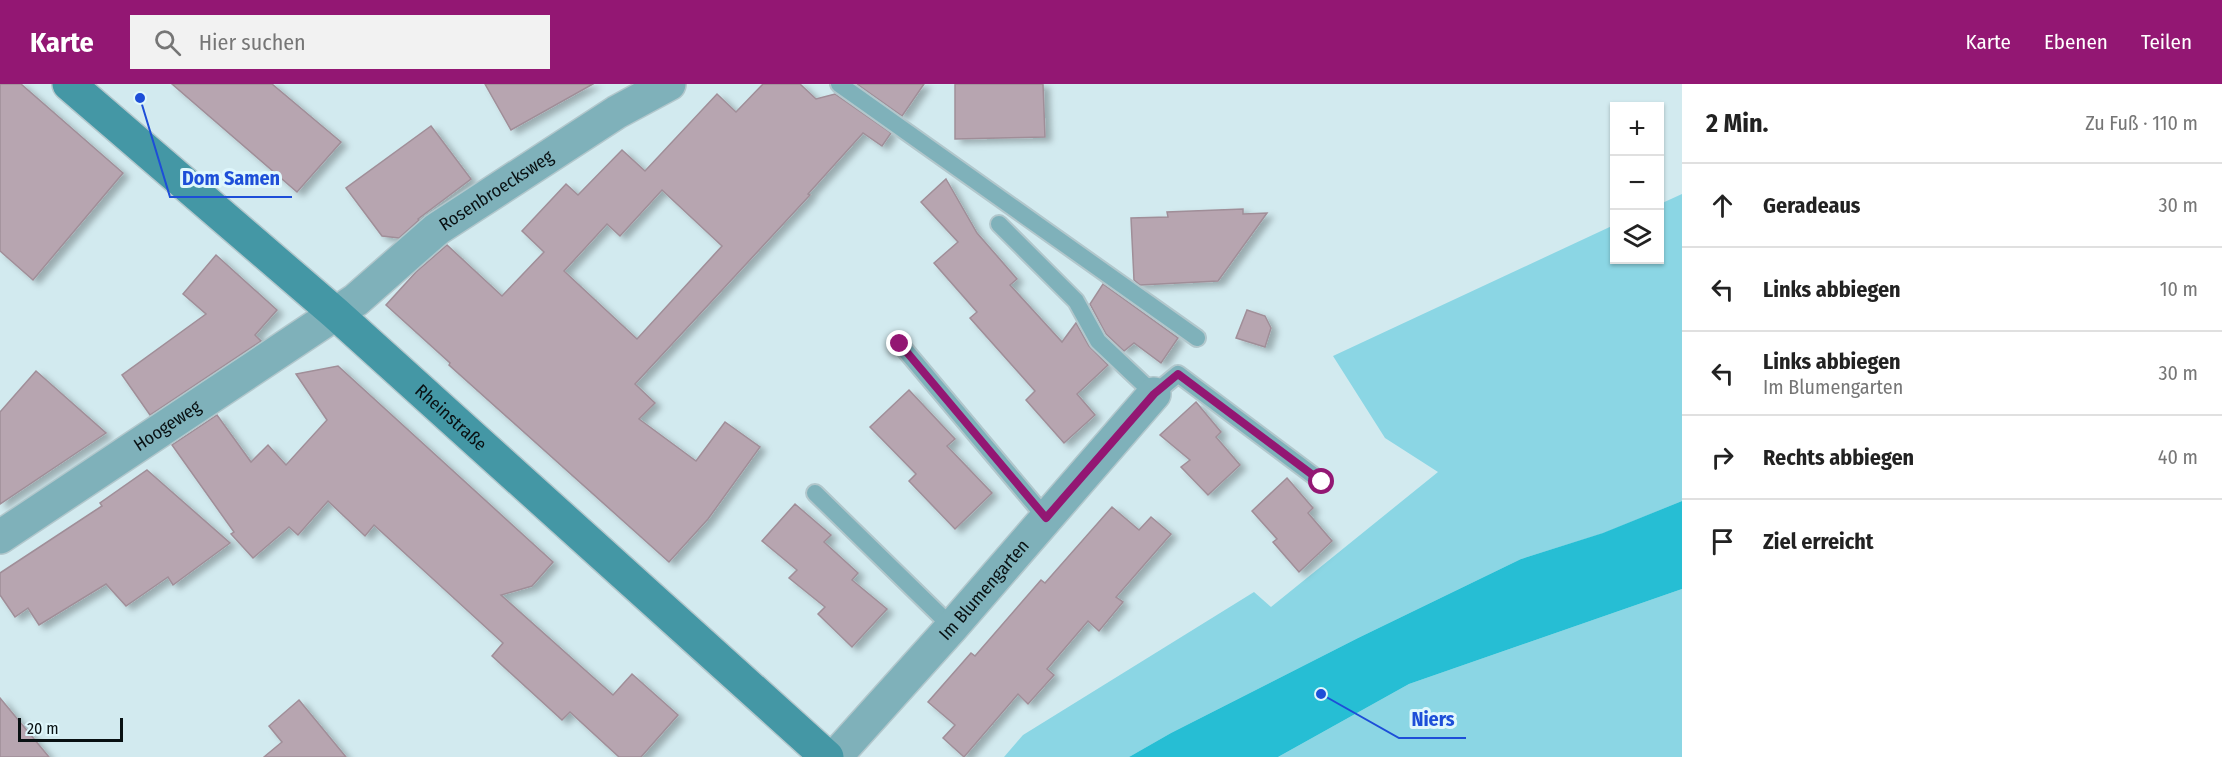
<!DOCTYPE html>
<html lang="de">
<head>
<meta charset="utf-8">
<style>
  body { margin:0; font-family:"Fira Sans Condensed",sans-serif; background:#f2f2f2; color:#222 }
  .controls { position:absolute; right:18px; top:18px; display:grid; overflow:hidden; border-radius:0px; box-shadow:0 2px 4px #0004 }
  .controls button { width:54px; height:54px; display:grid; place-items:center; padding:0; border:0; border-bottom:2px solid #e0e0e0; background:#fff; color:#222; font:30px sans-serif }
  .scale { position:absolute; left:18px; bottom:15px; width:105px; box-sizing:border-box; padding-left:6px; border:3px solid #081012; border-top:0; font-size:16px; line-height:21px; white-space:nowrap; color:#081012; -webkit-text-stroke:4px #dff7fc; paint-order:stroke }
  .stop { position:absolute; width:18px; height:18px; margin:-14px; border:4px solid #931773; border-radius:50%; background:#fff }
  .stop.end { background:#931773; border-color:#fff; box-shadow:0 2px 6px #0008 }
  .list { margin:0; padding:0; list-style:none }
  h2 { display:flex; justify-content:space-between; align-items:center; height:78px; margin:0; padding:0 24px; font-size:26px }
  h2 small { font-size:20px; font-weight:400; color:#767676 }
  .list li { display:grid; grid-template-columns:39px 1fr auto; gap:18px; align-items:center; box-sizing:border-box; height:84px; padding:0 24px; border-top:2px solid #e0e0e0 }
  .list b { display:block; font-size:22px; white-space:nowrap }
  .list p { margin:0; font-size:20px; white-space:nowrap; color:#767676 }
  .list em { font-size:20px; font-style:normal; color:#767676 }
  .icon { flex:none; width:33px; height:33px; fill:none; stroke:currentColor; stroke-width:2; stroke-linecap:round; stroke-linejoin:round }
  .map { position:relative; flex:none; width:1682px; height:673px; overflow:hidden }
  header { display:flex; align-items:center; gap:36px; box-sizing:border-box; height:84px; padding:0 30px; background:#931773; color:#fff }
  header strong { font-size:28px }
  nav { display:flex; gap:33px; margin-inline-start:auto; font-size:21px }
  .search { width:420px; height:54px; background:#f2f2f2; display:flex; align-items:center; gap:15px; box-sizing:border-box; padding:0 21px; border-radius:0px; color:#767676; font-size:22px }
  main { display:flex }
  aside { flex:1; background:#fff }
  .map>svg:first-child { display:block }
  .green { fill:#8bd6e4 }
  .water { fill:#26bed4 }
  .building { fill:#b7a5b0; stroke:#a08e98; stroke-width:1.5; fill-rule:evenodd; filter:url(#shadow) }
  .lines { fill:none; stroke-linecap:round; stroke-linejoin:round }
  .lane-casing { stroke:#b2c7cc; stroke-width:20 }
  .street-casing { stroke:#b2c7cc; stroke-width:36 }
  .secondary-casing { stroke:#b2c7cc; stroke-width:36 }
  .lane { stroke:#7fb1ba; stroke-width:16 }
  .street { stroke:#7fb1ba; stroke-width:33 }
  .secondary { stroke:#4497a5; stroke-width:33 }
  .route { stroke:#931773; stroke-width:8 }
  .labels { text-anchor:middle; stroke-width:6; stroke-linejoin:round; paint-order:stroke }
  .street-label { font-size:18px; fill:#081012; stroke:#dff7fc }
  .leader { fill:none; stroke:#1d4ed8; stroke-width:2 }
  .callout-dot { fill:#1d4ed8; stroke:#dff7fc; stroke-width:2 }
  .callout-label { font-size:20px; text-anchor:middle; font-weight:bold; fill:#1d4ed8; stroke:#dff7fc; stroke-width:6; stroke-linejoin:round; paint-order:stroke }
</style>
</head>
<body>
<header>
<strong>Karte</strong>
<div class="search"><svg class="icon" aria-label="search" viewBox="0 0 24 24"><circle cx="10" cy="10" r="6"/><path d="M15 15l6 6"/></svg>Hier suchen</div>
<nav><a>Karte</a><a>Ebenen</a><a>Teilen</a></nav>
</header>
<main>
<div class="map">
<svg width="1682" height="673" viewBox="0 0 1682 673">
  <defs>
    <filter id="shadow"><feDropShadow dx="6" dy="4" stdDeviation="3" flood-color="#0004"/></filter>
  </defs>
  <rect width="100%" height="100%" fill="#d2eaef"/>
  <g class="green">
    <polygon points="1682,110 1682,417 1604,449 1521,475 1358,554 1171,649 1129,673 1004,673 1023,651 1254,508 1271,523 1438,388 1385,354 1333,272 1614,141 1614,176 1660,176 1660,120"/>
    <polygon points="1682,505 1682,673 1278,673 1409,600"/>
  </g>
  <polygon class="water" points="1682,417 1682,505 1409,600 1278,673 1129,673 1171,649 1358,554 1521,475 1603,449"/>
  <g class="building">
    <polygon points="0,0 21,0 123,89 33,196 0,167"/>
    <polygon points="172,0 272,0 341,58 297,108"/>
    <polygon points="485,0 593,0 511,46"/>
    <path d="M763,0H800L816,15L835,10L891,49L882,62L863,49L808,110L810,111L635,300L655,319L639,335L696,377L725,338L760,363L708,435L669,478L449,281L450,279L386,221L416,188L447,161L502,212L544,168L522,147L566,100L578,111L622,66L645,87L717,10L736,28ZM662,106L722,162L637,255L564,187L607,140L620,152Z"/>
    <polygon points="857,0 924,0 902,32"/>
    <polygon points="955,0 1043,0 1045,53 955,55"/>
    <polygon points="431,42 471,95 418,135 419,136 399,154 382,152 346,104"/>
    <polygon points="946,95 977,149 1017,195 1010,201 1062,258 1076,239 1089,262 1108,281 1077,310 1095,331 1064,359 1026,316 1035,307 970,234 977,228 934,179 958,158 921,118"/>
    <polygon points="1243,125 1243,130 1267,129 1218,197 1140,201 1134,196 1131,134 1168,133 1167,128"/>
    <polygon points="216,171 277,226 255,251 261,257 150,331 122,291 206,230 183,210"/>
    <polygon points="1103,200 1178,254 1161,279 1134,259 1124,267 1106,250 1090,220"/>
    <polygon points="1247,226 1265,232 1271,244 1265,263 1236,254"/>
    <polygon points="338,282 553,478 532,502 501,511 613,611 632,590 678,631 641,673 619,673 570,628 562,636 492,572 503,559 374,441 365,452 328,417 298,451 289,443 253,474 231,450 234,448 172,361 217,331 251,378 268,361 286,381 327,336 296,290"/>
    <polygon points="36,287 106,349 0,420 0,328"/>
    <polygon points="909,306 955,355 947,362 992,409 955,445 909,397 916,390 870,343"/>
    <polygon points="1196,318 1221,348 1216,353 1240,381 1208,411 1181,383 1190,376 1160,351"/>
    <polygon points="147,386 230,459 173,501 168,493 126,522 106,500 39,541 28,524 15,533 0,511 0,489 102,422 100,419"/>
    <polygon points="1287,394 1313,424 1308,429 1332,457 1299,488 1273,458 1277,455 1252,427"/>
    <polygon points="795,420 831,451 824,458 858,489 852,496 887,525 852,563 818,530 825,523 789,494 797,486 762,457"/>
    <polygon points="1112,423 1139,446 1151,433 1171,450 1116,513 1123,518 1099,547 1088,537 1047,585 1054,591 1028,620 1018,610 964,673 943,654 955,641 928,618 971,569 975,572 1041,496 1045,499"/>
    <polygon points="0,614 49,673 0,673"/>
    <polygon points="299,616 346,673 264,673 282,658 269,642"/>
  </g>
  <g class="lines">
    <defs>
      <g id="lane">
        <polyline points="839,0 1197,254"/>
        <polyline points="999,140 1076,217 1098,257 1154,310 1178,290 1322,398"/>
        <polyline points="900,260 1046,434"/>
        <polyline points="815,409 952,543"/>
      </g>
      <g id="street">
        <path id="s1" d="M0,453L356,216L437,145L617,28L669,0"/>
        <path id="s2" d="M835,673L952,543L1154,310"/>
      </g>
      <g id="secondary">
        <path id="s3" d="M69,0L335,229L827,673"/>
      </g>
    </defs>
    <use href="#lane" class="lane-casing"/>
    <use href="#street" class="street-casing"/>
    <use href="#secondary" class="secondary-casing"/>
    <use href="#lane" class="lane"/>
    <use href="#street" class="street"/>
    <use href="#secondary" class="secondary"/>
  </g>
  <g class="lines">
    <polyline class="route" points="900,260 1046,434 1154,310 1178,290 1322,398"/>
  </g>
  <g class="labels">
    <g class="street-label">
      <text dy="6" stroke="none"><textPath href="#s1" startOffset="606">Rosenbroecksweg</textPath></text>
      <text dy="6" stroke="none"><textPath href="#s3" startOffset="507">Rheinstraße</textPath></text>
      <text dy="6" stroke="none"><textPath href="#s1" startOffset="201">Hoogeweg</textPath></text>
      <text dy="6" stroke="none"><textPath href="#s2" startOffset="224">Im Blumengarten</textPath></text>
    </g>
  </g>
  <path class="leader" d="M140 14L170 113H292M1321 610L1399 654H1466"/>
  <g class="callout-dot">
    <circle cx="140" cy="14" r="6"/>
    <circle cx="1321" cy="610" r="6"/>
  </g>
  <g class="callout-label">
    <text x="231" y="101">Dom Samen</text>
    <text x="1433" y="642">Niers</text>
  </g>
</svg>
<div class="controls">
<button>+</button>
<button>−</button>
<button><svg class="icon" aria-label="layers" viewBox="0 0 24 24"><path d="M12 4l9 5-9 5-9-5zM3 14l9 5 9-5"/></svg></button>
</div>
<div class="scale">20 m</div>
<div class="stop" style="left:1322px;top:398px"></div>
<div class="stop end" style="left:900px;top:260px"></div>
</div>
<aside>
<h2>2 Min.<small>Zu Fuß · 110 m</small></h2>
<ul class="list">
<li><svg class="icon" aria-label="ahead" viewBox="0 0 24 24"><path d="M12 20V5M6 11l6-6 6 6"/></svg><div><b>Geradeaus</b></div><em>30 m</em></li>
<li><svg class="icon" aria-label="left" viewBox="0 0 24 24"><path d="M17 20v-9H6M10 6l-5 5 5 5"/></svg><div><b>Links abbiegen</b></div><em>10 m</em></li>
<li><svg class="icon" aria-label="left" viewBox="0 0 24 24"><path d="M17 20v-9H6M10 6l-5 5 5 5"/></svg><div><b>Links abbiegen</b><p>Im Blumengarten</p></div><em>30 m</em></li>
<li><svg class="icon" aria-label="right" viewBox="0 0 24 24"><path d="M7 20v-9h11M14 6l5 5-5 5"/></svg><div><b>Rechts abbiegen</b></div><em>40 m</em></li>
<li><svg class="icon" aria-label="arrive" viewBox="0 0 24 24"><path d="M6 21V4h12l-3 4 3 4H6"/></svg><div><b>Ziel erreicht</b></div></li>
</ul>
</aside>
</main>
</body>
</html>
